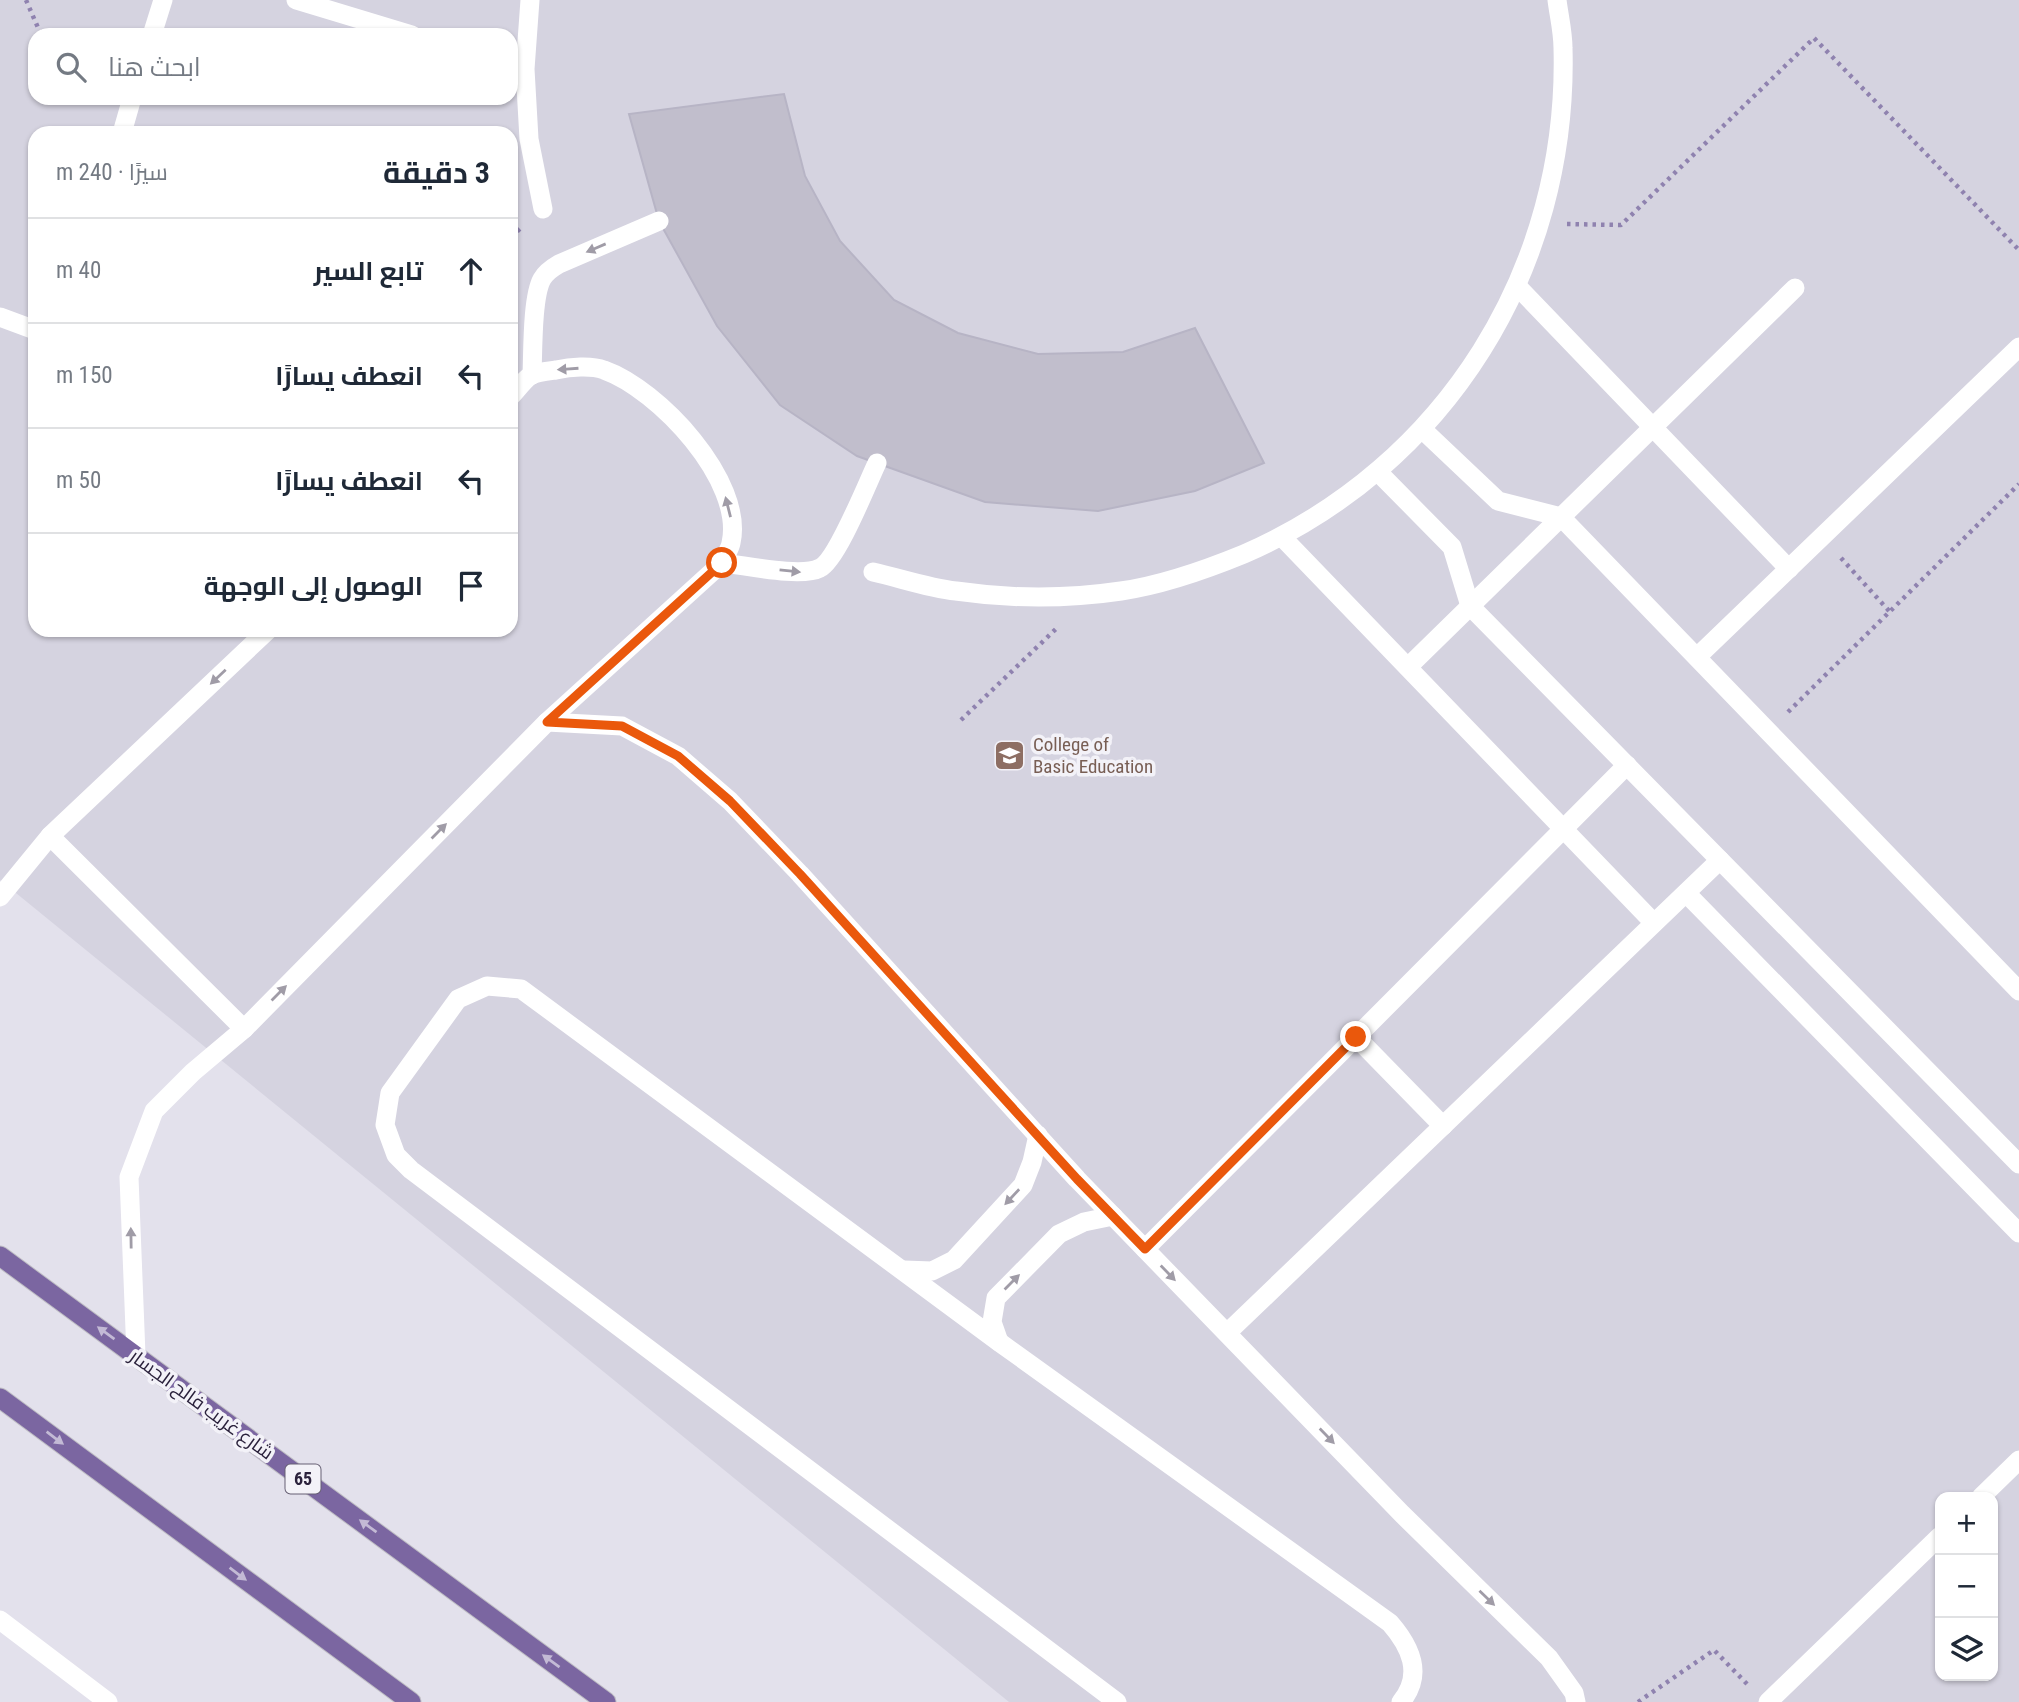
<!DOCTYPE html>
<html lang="ar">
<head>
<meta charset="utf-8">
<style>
  body { margin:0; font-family:"Roboto Condensed",Cairo,sans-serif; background:#f2f2f3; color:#1f2937; direction:rtl }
  .controls { position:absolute; right:21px; bottom:21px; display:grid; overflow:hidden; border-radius:14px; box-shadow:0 2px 5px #0004 }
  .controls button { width:63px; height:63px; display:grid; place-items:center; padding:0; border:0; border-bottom:2px solid #e0e1e3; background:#fff; color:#1f2937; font:35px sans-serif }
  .stop { position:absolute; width:21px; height:21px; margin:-16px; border:5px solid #ea580c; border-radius:50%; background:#fff }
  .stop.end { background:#ea580c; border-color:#fff; box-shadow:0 2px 7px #0008 }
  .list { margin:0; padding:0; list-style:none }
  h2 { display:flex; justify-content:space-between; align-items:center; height:91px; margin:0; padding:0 28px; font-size:30px }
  h2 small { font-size:23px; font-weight:400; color:#747a83 }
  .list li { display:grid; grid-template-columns:46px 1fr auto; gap:21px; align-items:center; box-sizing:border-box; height:105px; padding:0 28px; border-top:2px solid #e0e1e3 }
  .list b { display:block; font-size:26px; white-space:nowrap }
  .list em { font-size:23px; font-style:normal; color:#747a83 }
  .icon { flex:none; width:38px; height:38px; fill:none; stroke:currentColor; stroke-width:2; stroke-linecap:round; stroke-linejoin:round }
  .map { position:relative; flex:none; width:2019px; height:1702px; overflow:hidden; direction:ltr }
  .search { position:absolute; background:#fff; box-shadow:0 2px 5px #0004; left:28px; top:28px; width:490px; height:77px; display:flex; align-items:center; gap:18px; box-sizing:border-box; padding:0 24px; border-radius:21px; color:#747a83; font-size:26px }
  .panel { position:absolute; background:#fff; box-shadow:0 2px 5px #0004; left:28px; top:126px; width:490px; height:511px; border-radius:21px; direction:rtl }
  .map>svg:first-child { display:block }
  .built { fill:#d5d3e0; fill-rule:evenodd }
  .building { fill:#c1becc; stroke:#b7b4c5; stroke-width:2 }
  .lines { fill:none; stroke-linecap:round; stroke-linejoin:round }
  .primary-casing { stroke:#bfbdc4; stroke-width:21 }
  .path { stroke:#8f82af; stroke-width:4.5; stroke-dasharray:3.5 5; stroke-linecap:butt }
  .service { stroke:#fff; stroke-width:19 }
  .pedestrian { stroke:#fff; stroke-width:19 }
  .primary { stroke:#7b66a1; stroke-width:19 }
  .oneway { fill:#a09ca7 }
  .oneway2 { fill:#c3bad5 }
  .route { stroke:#ea580c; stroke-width:9 }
  .labels { text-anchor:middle; stroke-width:7; stroke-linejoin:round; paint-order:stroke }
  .shield { fill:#f3f2f8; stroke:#676074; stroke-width:2 }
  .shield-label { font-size:18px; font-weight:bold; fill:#2b223c }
  .education-label { font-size:19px; fill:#785e54; stroke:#f3f2f8; text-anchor:start }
  .street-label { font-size:19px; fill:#2b223c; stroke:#f3f2f8 }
</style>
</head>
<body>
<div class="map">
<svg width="2019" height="1702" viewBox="0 0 2019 1702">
  <rect width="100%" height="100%" fill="#e3e1ec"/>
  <path class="built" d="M0,0H2019V1702H1009L0,880ZM35,35H511V98H35ZM35,133H511V630H35ZM1940,1497H1993V1676H1940Z"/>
  <polygon class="building" points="784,94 805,176 840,241 894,300 958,333 1038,354 1123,352 1195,328 1264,463 1195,491 1098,511 985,502 857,456 780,405 717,326 659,221 629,114"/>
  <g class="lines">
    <defs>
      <g id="primary">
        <polyline points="0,1256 606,1702"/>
        <polyline points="0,1398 411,1702"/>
      </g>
    </defs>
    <use href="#primary" class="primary-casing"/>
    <g class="path">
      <polyline points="26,0 39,30 44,35"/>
      <polyline points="1567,224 1621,225 1814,38 2019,250"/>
      <polyline points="511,237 523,226"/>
      <polyline points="1841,558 1890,612"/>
      <polyline points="1788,712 2019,484"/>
      <polyline points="961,720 1059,626"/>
      <polyline points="1638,1702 1714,1650 1747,1684"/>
    </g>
    <g class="service">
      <polyline points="0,317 35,330"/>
      <path d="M532,375C533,352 532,297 542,279C546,272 552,268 559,264L659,221"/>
      <path d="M722,563C744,565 801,578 820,568C837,560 867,484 877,463"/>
      <polyline points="547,722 622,726 678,756 730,801 800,874 1077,1179 1402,1514 1549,1658 1574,1693 1576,1702"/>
      <polyline points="50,836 244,1029"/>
      <polyline points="0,897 50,836 268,630"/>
      <polyline points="904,1270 932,1271 954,1260 1023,1185 1032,1162 1038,1135"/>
      <polyline points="999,1342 992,1322 996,1298 1059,1234 1084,1222 1113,1216"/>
      <path d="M136,1355L129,1177L154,1111L193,1072L244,1029L547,722L722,563C725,556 730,549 731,543C745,481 658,389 604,370C591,365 570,367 556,370C548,371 536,372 530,376C523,381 517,390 511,396"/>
      <polyline points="0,1620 108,1702"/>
      <path d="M1117,1702L411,1170L396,1155L385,1125L390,1093L458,999L487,986L521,989L999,1342L1390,1623C1410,1646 1424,1674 1401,1702"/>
    </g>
    <g class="pedestrian">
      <polyline points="296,0 412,35"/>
      <polyline points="530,0 525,69 529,139 543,209"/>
      <polyline points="152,35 163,0"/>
      <polyline points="122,133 132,98"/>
      <polyline points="1518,287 1789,569"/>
      <polyline points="1423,430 1498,501 1561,517 2019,991"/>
      <polyline points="1378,472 1452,547 1470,606 2019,1164"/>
      <polyline points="1282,537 1654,923"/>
      <path d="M873,572C900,578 928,588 956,591C1011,599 1067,599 1121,591C1163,585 1205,570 1244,554C1446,466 1569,268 1563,48C1563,32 1559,16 1557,0"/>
      <polyline points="1697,657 2019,347"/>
      <polyline points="1408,667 1795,288"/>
      <polyline points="1686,893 2019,1233"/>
      <polyline points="1356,1037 1443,1126"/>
      <polyline points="1145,1249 1627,765"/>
      <polyline points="1227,1333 1720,860"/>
      <polyline points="1981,1497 2019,1460"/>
      <polyline points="1768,1702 1940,1536"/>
    </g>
    <use href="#primary" class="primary"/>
  </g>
  <defs><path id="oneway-solid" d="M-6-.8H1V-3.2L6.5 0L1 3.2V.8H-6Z" transform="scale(1.75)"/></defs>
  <g class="oneway">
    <use href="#oneway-solid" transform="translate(596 248) rotate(157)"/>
    <use href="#oneway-solid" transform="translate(568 369) rotate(176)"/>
    <use href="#oneway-solid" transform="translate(728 507) rotate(-104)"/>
    <use href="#oneway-solid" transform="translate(790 571) rotate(6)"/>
    <use href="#oneway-solid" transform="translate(218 677) rotate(137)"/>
    <use href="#oneway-solid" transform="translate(439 831) rotate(-45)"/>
    <use href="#oneway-solid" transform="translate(279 993) rotate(-45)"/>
    <use href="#oneway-solid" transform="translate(1012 1197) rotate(133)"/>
    <use href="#oneway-solid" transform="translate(131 1238) rotate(-91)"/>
    <use href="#oneway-solid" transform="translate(1168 1273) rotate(46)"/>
    <use href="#oneway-solid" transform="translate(1012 1282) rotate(-45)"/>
    <use href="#oneway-solid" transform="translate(1327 1436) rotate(46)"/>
    <use href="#oneway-solid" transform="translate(1487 1598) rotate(44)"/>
  </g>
  <g class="oneway2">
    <use href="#oneway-solid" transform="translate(106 1333) rotate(-144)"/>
    <use href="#oneway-solid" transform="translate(55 1438) rotate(37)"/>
    <use href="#oneway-solid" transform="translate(368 1526) rotate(-144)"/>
    <use href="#oneway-solid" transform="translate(238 1574) rotate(37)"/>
    <use href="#oneway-solid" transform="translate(551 1661) rotate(-144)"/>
  </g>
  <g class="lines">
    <polyline class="route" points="722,563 547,722 622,726 678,756 730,801 800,874 1077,1179 1145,1249 1356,1037"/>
  </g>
  <defs>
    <symbol id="school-square" viewBox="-11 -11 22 22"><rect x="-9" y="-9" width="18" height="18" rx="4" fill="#8d6e63" stroke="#f3f2f8"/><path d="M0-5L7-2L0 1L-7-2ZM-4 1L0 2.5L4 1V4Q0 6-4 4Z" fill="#fff"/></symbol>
  </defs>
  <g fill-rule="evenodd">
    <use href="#school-square" x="992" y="738" width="35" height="35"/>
  </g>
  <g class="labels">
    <rect class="shield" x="285.5" y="1464.5" width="35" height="29" rx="5"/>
    <g class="shield-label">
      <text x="303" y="1485">65</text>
    </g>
    <g class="education-label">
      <text x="1033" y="751">College of<tspan x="1033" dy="22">Basic Education</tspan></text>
    </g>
    <g class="street-label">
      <text transform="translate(202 1404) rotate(36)" y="7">شارع غريب فالح الجسار</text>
    </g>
  </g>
</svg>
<div class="controls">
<button>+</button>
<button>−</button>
<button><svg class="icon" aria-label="layers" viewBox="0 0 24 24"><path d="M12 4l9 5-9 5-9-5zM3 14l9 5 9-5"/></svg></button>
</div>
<div class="stop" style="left:722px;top:563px"></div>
<div class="stop end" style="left:1356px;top:1037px"></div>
<div class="search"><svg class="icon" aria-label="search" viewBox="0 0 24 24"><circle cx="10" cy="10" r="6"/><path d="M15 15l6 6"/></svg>ابحث هنا</div>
<section class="panel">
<h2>3 دقيقة<small>سيرًا · 240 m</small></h2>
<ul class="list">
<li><svg class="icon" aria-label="ahead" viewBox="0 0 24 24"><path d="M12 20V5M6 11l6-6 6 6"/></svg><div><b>تابع السير</b></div><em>40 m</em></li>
<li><svg class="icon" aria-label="left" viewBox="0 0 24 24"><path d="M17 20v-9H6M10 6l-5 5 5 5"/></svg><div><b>انعطف يسارًا</b></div><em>150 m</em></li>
<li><svg class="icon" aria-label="left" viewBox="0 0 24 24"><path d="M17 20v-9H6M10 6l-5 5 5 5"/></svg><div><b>انعطف يسارًا</b></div><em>50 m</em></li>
<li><svg class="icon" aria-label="arrive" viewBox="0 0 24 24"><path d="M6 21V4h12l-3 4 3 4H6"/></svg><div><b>الوصول إلى الوجهة</b></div></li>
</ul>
</section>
</div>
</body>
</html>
